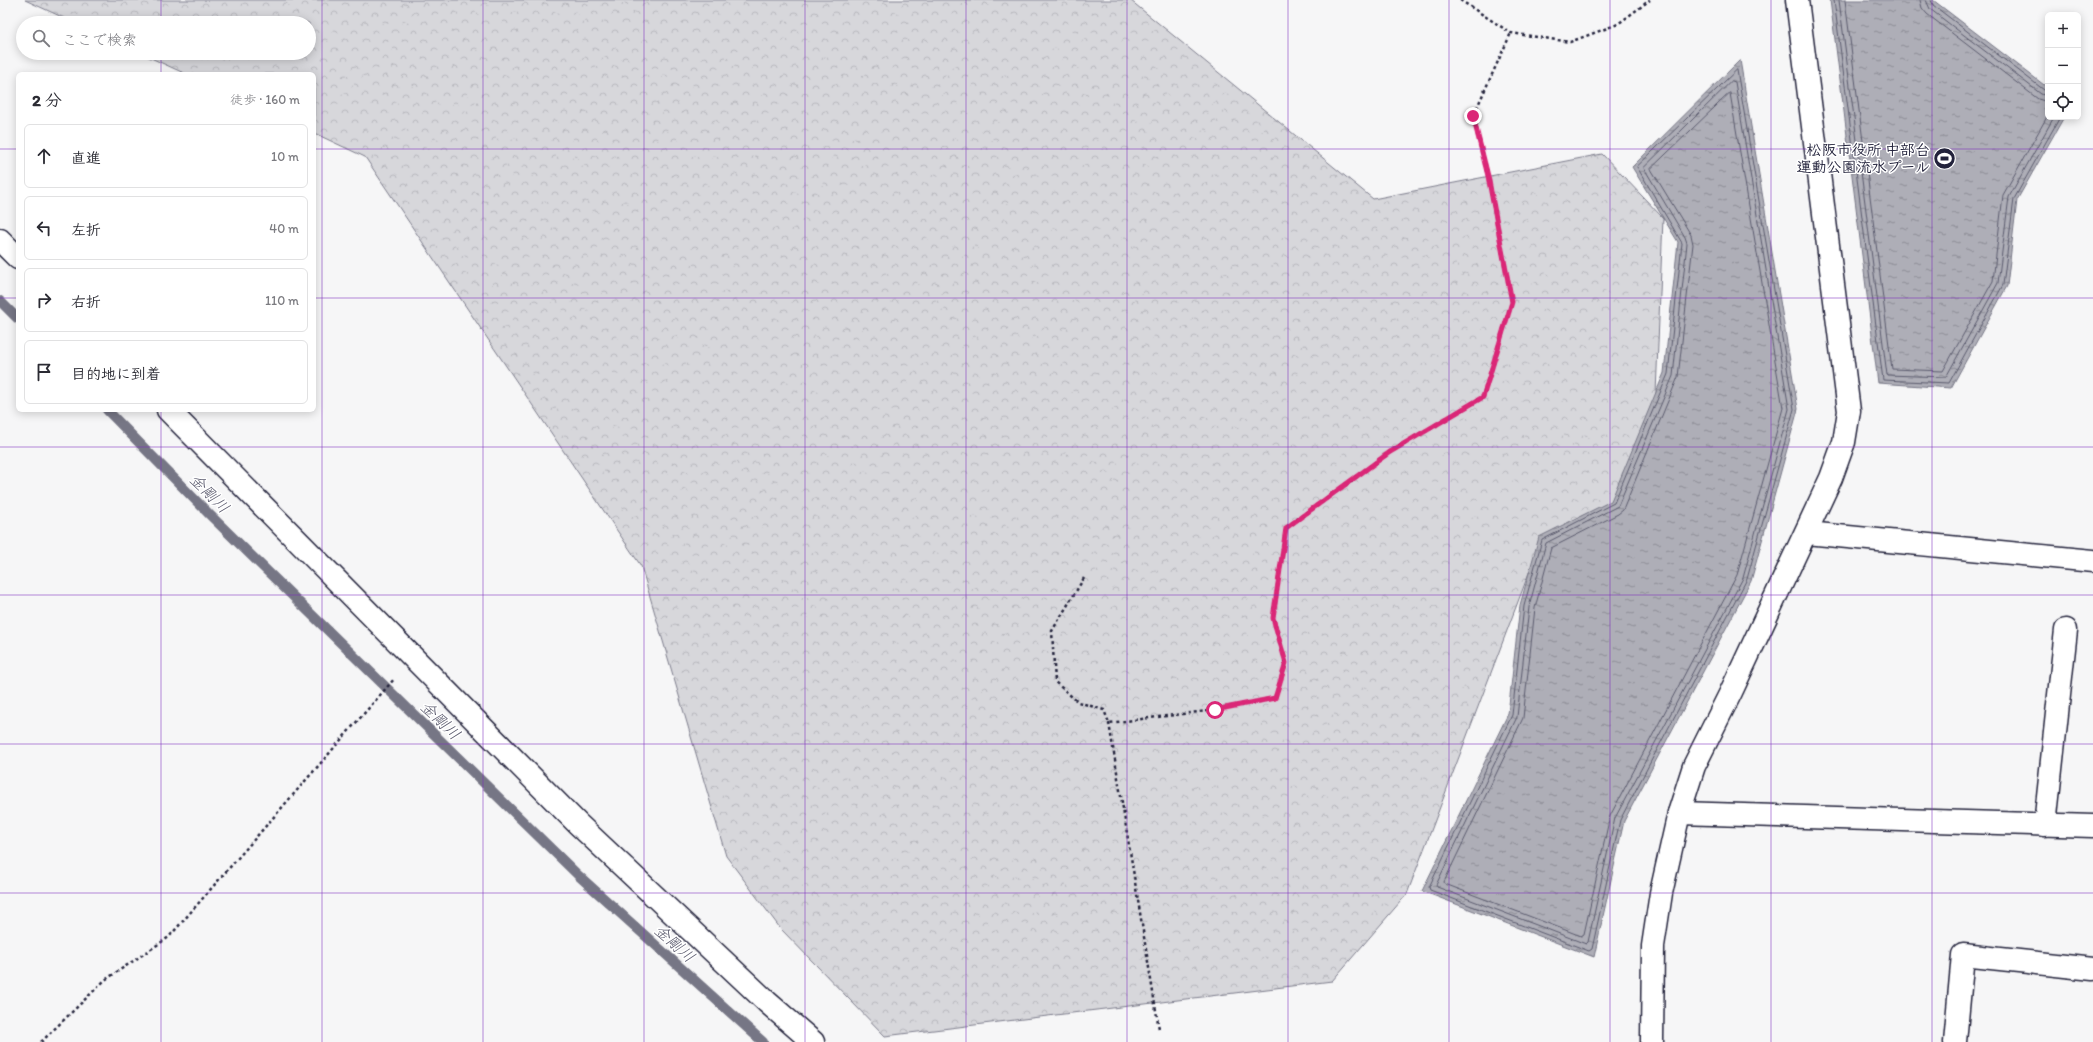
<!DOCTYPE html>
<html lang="ja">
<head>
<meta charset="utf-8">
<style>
  body { margin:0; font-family:Itim,"Klee One",sans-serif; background:#f2f2f3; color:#2b2b33 }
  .controls { position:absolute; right:12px; top:12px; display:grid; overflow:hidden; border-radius:6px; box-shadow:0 2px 10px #0003 }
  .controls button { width:36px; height:36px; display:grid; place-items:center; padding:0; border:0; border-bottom:1px solid #e1e1e2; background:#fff; color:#2b2b33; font:20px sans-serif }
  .stop { position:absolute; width:12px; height:12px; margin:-9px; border:3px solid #db2777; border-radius:50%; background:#fff }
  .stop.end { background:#db2777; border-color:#fff; box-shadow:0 1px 4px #0008 }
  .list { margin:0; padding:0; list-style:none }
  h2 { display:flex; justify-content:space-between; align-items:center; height:52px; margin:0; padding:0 16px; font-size:17px }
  h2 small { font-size:13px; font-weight:400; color:#7c7c81 }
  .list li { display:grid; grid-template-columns:26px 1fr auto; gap:12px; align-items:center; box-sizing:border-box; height:64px; margin:0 8px 8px; padding:0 8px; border:1px solid #e1e1e2; border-radius:6px }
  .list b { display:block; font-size:15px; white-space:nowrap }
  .list em { font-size:13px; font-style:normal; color:#7c7c81 }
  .icon { flex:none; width:22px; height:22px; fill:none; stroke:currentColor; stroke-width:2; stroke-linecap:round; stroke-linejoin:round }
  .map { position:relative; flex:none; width:2093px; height:1042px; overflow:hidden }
  .search { position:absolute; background:#fff; box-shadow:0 2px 10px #0003; left:16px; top:16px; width:300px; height:44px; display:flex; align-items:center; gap:10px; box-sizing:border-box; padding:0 14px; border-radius:22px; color:#7c7c81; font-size:15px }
  .panel { position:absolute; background:#fff; box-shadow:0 2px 10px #0003; left:16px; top:72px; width:300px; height:340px; border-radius:6px }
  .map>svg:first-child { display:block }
  .forest { fill:url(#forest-crowns); stroke:#7c7c8b }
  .water { fill:url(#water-ripples); stroke:#767685 }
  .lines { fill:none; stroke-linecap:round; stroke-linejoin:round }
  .shore { stroke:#5a5a6d; stroke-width:1 }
  .stream { stroke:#767685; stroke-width:10 }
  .minor-casing { stroke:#22223b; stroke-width:25 }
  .path { stroke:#22223b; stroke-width:2.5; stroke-dasharray:3 3; stroke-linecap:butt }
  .minor { stroke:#fff; stroke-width:22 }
  .route { stroke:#db2777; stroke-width:5 }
  .grid { fill:none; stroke:#7b2cbf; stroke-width:1; stroke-opacity:0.55 }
  .labels { text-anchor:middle; stroke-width:3; stroke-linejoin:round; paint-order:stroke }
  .poi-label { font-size:15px; font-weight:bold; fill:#22223b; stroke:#fff; text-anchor:end }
  .water-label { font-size:16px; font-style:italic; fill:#5a5a6d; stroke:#fff }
</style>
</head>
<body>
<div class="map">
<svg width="2093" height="1042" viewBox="0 0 2093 1042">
  <defs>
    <pattern id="forest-crowns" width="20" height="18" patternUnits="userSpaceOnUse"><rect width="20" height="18" fill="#d7d7db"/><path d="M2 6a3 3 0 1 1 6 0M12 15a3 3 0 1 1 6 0" fill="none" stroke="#b8b8bd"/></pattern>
    <pattern id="water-ripples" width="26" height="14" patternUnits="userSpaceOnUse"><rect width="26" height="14" fill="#aeaeb7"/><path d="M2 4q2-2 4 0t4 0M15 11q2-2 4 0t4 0" fill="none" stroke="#8d8d96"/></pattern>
  </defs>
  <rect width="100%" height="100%" fill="#f6f6f7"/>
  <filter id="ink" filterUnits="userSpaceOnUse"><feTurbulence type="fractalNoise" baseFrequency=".025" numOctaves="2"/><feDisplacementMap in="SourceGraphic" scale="8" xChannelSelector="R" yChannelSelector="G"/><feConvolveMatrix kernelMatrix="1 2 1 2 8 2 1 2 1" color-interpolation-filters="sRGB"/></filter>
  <g filter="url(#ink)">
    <polygon class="forest" points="25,0 1130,0 1373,199 1602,154 1663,218 1656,394 1622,518 1530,570 1407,894 1332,981 885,1036 780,928 726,856 641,566 365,157 314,133 314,74 186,74 140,53 309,53 309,23 75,23"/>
    <g class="water">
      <polygon points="1830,0 1933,0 2048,88 2048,117 2064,117 2017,200 2007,286 1951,388 1878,383"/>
      <polygon points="1740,60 1798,409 1751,581 1624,821 1594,957 1422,891 1508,714 1520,605 1539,537 1611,501 1664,373 1678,242 1632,167"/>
    </g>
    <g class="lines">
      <g class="shore">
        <polyline points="1834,0 1883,380 1949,383 2003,285 2014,199 2060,117"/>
        <polyline points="1839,0 1887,375 1946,377 1998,283 2009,197 2054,117"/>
        <polyline points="1845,0 1892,369 1943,371 1993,281 2003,195 2048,115"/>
        <polyline points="1920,0 1922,8 1927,14 2038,99 2048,102"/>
        <polyline points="1926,0 1930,9 2041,94 2048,96"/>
        <polyline points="1931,0 1933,5 2044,90 2048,91"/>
        <polygon points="1737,70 1794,409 1747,579 1620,820 1592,949 1589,951 1430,890 1429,887 1512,715 1524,606 1542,540 1614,503 1668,374 1682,243 1637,167"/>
        <polygon points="1732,81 1735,82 1789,409 1743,578 1615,818 1588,942 1586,944 1437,887 1436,885 1517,717 1529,607 1546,543 1618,506 1673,376 1687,243 1685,237 1644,168"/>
        <polygon points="1730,93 1783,408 1737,575 1610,816 1584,934 1581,936 1445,884 1444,882 1523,718 1535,608 1551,548 1618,514 1623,510 1678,377 1693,244 1691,235 1651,169"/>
      </g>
      <g class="stream">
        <polyline points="0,301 18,319"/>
        <polyline points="107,410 210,515 579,876 763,1042"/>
      </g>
      <defs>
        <g id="minor">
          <polyline points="0,240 18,258"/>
          <polyline points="168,410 578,824 767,1002 813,1042"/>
          <polyline points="1807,533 2093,561"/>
          <polyline points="1679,813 2093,826"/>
          <polyline points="2045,825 2066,630"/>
          <polyline points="1652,1042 1653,946 1661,893 1679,813 1694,766 1730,694 1831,478 1844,442 1849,411 1797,0"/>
          <polyline points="1955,1042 1963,955 2093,969"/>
        </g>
      </defs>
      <use href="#minor" class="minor-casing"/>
      <g class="path">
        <polyline points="1460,0 1511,33 1570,42 1618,24 1650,0"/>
        <polyline points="1084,578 1052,631 1055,682 1078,702 1104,710 1109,723 1215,710 1275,698 1286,663 1273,618 1286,528 1390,452 1483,397 1512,302 1488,176 1473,116 1511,33"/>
        <polyline points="1109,723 1159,1029"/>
        <polyline points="41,1042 105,980 169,937 395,678"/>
      </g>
      <use href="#minor" class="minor"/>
    </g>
  </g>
  <g class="lines" filter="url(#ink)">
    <polyline class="route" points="1215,710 1275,698 1286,663 1273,618 1286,528 1390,452 1483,397 1512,302 1488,176 1473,116"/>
  </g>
  <path class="grid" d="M161,0V23M322,0V1042M483,0V1042M644,0V1042M805,0V1042M966,0V1042M1127,0V1042M1288,0V1042M1449,0V1042M1610,0V1042M1771,0V1042M1932,0V1042M161,53V74M0,149H18M314,149H2093M0,298H18M314,298H2093M161,410V1042M0,447H2093M0,595H2093M0,744H2093M0,893H2093"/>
  <defs>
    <symbol id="stadium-disc" viewBox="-11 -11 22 22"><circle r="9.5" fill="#22223b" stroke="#fff"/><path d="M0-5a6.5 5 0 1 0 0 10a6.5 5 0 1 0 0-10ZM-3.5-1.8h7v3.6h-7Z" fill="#fff"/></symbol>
  </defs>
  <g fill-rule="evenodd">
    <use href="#stadium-disc" x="1932" y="146" width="25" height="25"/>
  </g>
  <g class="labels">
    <g class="poi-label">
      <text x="1930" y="155">松阪市役所 中部台<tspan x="1930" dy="17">運動公園流水プール</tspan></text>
    </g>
    <g class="water-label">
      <text transform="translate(210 493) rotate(45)" y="6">金剛川</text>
      <text transform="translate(441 720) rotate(44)" y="6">金剛川</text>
      <text transform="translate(675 943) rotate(42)" y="6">金剛川</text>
    </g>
  </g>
</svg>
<div class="controls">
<button>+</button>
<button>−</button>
<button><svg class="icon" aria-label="locate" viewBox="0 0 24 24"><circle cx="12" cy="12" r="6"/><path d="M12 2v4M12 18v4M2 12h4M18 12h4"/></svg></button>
</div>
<div class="stop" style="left:1215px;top:710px"></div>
<div class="stop end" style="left:1473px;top:116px"></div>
<div class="search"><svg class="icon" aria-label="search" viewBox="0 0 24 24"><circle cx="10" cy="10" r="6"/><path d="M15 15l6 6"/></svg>ここで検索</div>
<section class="panel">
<h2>2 分<small>徒歩 · 160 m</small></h2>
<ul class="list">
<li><svg class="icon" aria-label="ahead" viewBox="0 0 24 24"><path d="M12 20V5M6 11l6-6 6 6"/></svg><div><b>直進</b></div><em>10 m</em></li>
<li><svg class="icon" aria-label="left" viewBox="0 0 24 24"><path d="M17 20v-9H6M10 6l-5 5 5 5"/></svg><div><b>左折</b></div><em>40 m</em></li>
<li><svg class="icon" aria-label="right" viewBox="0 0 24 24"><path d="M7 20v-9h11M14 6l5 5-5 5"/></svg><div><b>右折</b></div><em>110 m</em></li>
<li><svg class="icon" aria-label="arrive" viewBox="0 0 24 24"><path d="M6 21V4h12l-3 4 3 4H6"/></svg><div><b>目的地に到着</b></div></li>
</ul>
</section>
</div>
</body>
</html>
